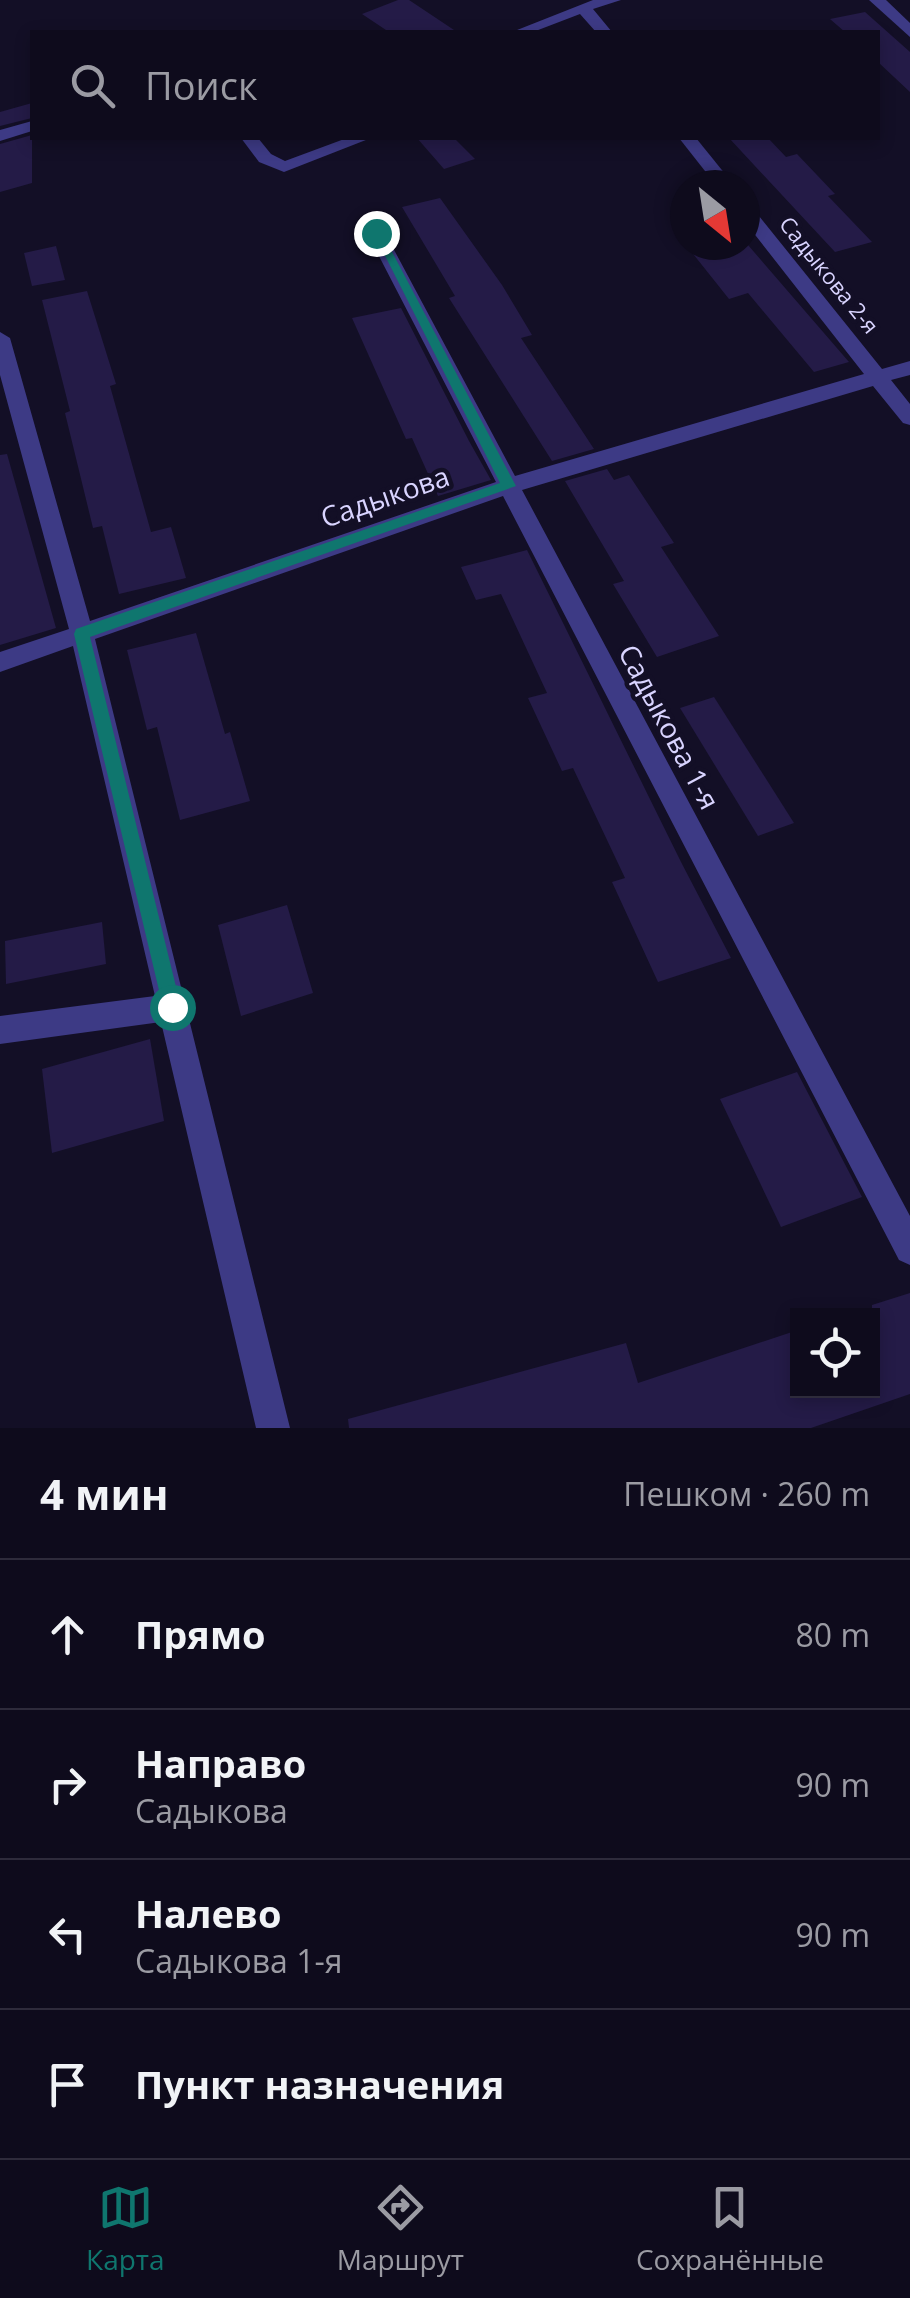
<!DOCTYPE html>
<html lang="ru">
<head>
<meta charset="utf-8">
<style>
  body { margin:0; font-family:"Open Sans",sans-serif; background:#1c1929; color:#f1f3f6 }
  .controls { position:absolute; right:30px; bottom:30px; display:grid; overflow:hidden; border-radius:0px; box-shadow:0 5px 15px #0003 }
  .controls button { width:90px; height:90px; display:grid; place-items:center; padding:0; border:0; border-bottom:2px solid #2e2b3b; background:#0e0b1c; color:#f1f3f6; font:50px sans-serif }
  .compass { position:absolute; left:670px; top:170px; width:90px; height:90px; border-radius:50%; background:#0e0b1c; box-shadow:0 5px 15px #0003; rotate:150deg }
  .stop { position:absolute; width:30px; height:30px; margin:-22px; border:8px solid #0f766e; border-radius:50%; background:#fff }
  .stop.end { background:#0f766e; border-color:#fff; box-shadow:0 2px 10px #0008 }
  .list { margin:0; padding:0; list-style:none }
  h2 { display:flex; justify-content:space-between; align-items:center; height:130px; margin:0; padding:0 40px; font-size:42px }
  h2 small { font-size:32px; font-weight:400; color:#9b9ba3 }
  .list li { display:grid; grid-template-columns:65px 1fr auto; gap:30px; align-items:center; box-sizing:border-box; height:150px; padding:0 40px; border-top:2px solid #2e2b3b }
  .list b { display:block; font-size:38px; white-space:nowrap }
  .list p { margin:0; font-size:32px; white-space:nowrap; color:#9b9ba3 }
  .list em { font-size:32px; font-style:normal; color:#9b9ba3 }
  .icon { flex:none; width:55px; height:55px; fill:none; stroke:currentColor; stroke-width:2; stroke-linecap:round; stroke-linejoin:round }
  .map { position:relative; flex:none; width:910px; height:1428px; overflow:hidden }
  .search { position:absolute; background:#0e0b1c; box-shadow:0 5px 15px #0003; left:30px; right:30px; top:30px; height:110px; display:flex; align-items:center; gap:25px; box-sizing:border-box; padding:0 35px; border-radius:0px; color:#9b9ba3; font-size:38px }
  .sheet { height:730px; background:#0e0b1c }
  nav { display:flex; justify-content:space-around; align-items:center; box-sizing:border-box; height:140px; border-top:2px solid #2e2b3b; background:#0e0b1c; font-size:28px; color:#9b9ba3 }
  nav a { display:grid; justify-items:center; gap:5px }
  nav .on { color:#0f766e }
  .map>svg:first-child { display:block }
  .building { fill:#241b47 }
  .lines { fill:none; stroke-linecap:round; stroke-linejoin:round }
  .minor { fill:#3d3a85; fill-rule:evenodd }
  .route { fill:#0f766e }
  .labels { text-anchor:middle; stroke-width:9; stroke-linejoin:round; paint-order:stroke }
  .far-street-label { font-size:22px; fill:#d9d4ff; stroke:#130f26 }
  .street-label { font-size:28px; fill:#d9d4ff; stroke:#130f26 }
</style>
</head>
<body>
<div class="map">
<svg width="910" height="1428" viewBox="0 0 910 1428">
  <rect width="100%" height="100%" fill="#130f26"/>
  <g class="building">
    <polygon points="398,0 409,0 457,32 389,32 362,14"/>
    <polygon points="865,12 910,52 910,92 878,62 878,32 845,32 830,19"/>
    <polygon points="32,103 32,118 0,126 0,112"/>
    <polygon points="32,135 32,183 0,192 0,144"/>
    <polygon points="417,138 454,138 475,159 444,169"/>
    <polygon points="729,138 768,138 786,157 797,154 835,194 828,196 872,242 835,252"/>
    <polygon points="440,198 502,285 532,335 521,338 594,449 552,461 449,298 455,296 402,207"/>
    <polygon points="686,245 748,245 849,362 814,372 748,293 729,299"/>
    <polygon points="56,246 65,280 32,286 24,253"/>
    <polygon points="87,291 116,384 110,386 151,532 171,527 186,578 119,594 102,526 93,528 65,413 70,411 42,300"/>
    <polygon points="401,308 469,441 491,480 438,496 412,438 406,439 352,318"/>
    <polygon points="7,454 56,628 0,645 0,455"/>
    <polygon points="607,469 614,480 629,475 674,543 661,547 719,636 657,657 613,584 624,581 565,481"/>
    <polygon points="527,550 681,862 731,958 658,982 612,882 625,878 573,768 562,771 528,698 547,693 501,594 476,600 461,567"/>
    <polygon points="196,633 225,734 230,732 250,801 180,820 157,727 147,730 127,650"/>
    <polygon points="714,697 794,823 758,836 680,708"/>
    <polygon points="287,905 313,993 241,1016 218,925"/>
    <polygon points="102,922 106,964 6,984 5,941"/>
    <polygon points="150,1039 164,1121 52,1153 42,1069"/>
    <polygon points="797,1072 862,1197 781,1227 720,1099"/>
    <polygon points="910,1293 910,1394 811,1428 349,1428 348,1419 626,1343 638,1383 798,1330 798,1390 872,1390 872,1305"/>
  </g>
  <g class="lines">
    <g class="minor">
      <polygon points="593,0 621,0 593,9 612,32 596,32 580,14 533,32 512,32"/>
      <polygon points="869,0 886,0 910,23 910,37"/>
      <polygon points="32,121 32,131 0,141 0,130"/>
      <polygon points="241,138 258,138 271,154 285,161 347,138 371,138 284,172 259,162"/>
      <polygon points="679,138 696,138 734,185 716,185"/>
      <polygon points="745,204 751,206 882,369 910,361 910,375 891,380 910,404 910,425 903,423 873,386 522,490 910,1216 910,1265 899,1260 503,496 95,639 290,1428 256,1428 161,1022 0,1044 0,1016 155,996 73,646 0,672 0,652 69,629 0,375 0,332 10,338 90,621 496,482 367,233 369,229 376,227 385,233 515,476 864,374 745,222"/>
    </g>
  </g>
  <polygon class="route" points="372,230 382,233 516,486 90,637 181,1007 172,1016 163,1007 74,634 76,629 500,483"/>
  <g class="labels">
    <g class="far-street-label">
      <text transform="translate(829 275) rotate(51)" y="8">Садыкова 2-я</text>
    </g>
    <g class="street-label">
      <text transform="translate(385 497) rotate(-19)" y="10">Садыкова</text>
      <text transform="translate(669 727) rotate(62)" y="10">Садыкова 1-я</text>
    </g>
  </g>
</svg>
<div class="controls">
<button><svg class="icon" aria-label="locate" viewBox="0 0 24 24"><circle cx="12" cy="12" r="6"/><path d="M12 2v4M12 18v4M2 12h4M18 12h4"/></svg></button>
</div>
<svg class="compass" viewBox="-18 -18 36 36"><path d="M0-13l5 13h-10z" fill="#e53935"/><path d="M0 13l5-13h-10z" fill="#9b9ba3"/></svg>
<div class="stop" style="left:172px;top:1007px"></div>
<div class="stop end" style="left:376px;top:233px"></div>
<div class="search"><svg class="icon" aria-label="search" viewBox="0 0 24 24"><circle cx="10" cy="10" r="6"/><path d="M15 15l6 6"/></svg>Поиск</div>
</div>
<section class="sheet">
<h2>4 мин<small>Пешком · 260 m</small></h2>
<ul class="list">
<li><svg class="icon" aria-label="ahead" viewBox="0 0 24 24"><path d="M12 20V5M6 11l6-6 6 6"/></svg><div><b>Прямо</b></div><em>80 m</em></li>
<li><svg class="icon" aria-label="right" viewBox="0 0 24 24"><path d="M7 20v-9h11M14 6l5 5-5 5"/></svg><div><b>Направо</b><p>Садыкова</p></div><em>90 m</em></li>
<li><svg class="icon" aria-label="left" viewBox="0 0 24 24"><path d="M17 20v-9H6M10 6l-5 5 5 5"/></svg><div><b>Налево</b><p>Садыкова 1-я</p></div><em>90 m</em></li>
<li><svg class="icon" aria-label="arrive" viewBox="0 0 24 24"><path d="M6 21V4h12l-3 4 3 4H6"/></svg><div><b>Пункт назначения</b></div></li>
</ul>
</section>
<nav>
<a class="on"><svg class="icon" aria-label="map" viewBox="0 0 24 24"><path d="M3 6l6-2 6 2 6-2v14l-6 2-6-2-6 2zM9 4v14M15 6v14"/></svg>Карта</a>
<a><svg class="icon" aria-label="directions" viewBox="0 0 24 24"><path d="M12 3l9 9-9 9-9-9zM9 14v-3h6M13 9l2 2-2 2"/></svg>Маршрут</a>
<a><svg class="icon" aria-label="saved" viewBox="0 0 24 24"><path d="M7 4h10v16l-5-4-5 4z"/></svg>Сохранённые</a>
</nav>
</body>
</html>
